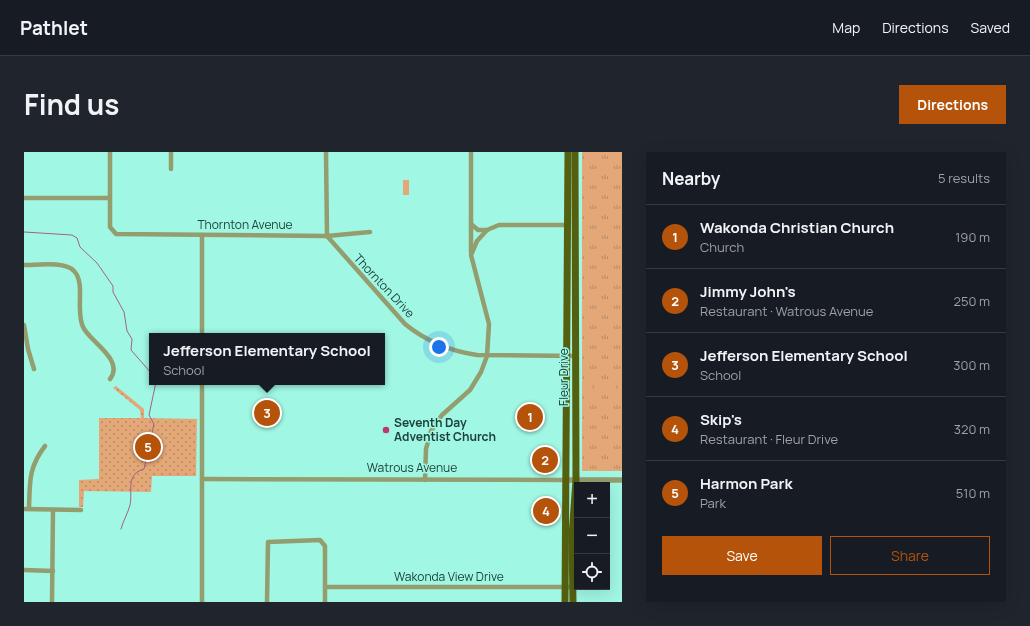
<!DOCTYPE html>
<html lang="en">
<head>
<meta charset="utf-8">
<style>
  body { margin:0; font-family:Manrope,sans-serif; background:#20242c; color:#f1f3f6 }
  .controls { position:absolute; right:12px; bottom:12px; display:grid; overflow:hidden; border-radius:0px; box-shadow:0 4px 16px #0002 }
  .controls button { width:36px; height:36px; display:grid; place-items:center; padding:0; border:0; border-bottom:1px solid #363941; background:#171b24; color:#f1f3f6; font:20px sans-serif }
  .you { position:absolute; left:415px; top:195px; width:14px; height:14px; margin:-10px; border:3px solid #fff; border-radius:50%; background:#1a73e8; box-shadow:0 0 0 6px #1a73e833 }
  .badge { display:grid; place-items:center; width:26px; height:26px; border-radius:50%; background:#b45309; color:#fff; font-size:13px; font-weight:700 }
  .pin { position:absolute; translate:-50% -50%; border:2px solid #fff; box-shadow:0 1px 4px #0006 }
  .popup { position:absolute; left:125px; top:181px; width:236px; height:52px; box-sizing:border-box; display:grid; place-content:center; border-radius:0px; background:#171b24; filter:drop-shadow(0 1px 3px #0005); font-size:13px; white-space:nowrap; color:#9ea1a6 }
  .popup b { font-size:15px; color:#f1f3f6 }
  .popup::after { content:''; position:absolute; left:50%; top:100%; margin-left:-8px; border:8px solid transparent; border-top-color:#171b24 }
  .list { margin:0; padding:0; list-style:none }
  h2 { display:flex; justify-content:space-between; align-items:center; height:52px; margin:0; padding:0 16px; font-size:17px }
  h2 small { font-size:13px; font-weight:400; color:#9ea1a6 }
  .list li { display:grid; grid-template-columns:26px 1fr auto; gap:12px; align-items:center; box-sizing:border-box; height:64px; padding:0 16px; border-top:1px solid #363941 }
  .list b { display:block; font-size:15px; white-space:nowrap }
  .list p { margin:0; font-size:13px; white-space:nowrap; color:#9ea1a6 }
  .list em { font-size:13px; font-style:normal; color:#9ea1a6 }
  .actions { display:flex; gap:8px; padding:12px 16px }
  .actions a { flex:1; padding:9px 0; border:1px solid #b45309; border-radius:0px; text-align:center; font-size:14px; color:#b45309 }
  .actions .main { background:#b45309; color:#fff }
  .icon { flex:none; width:22px; height:22px; fill:none; stroke:currentColor; stroke-width:2; stroke-linecap:round; stroke-linejoin:round }
  .map { position:relative; flex:none; width:598px; height:450px; overflow:hidden; border-radius:0px }
  header { display:flex; align-items:center; gap:24px; box-sizing:border-box; height:56px; padding:0 20px; background:#171b24; border-bottom:1px solid #363941 }
  header strong { font-size:19px }
  nav { display:flex; gap:22px; margin-inline-start:auto; font-size:14px }
  .intro { display:flex; align-items:center; justify-content:space-between; box-sizing:border-box; height:96px; padding:0 24px }
  h1 { margin:0; font-size:28px }
  .button { padding:10px 18px; border-radius:0px; background:#b45309; color:#fff; font-size:14px; font-weight:700 }
  main { display:flex; gap:24px; padding:0 24px }
  aside { flex:1; background:#171b24; border-radius:0px; box-shadow:0 4px 16px #0002 }
  .map>svg:first-child { display:block }
  .grass { fill:url(#grass-tufts) }
  .park { fill:url(#park-dots) }
  .pitch { fill:#e3a778 }
  .lines { fill:none; stroke-linecap:round; stroke-linejoin:round }
  .stream { stroke:#a6627c; stroke-width:1 }
  .minor { stroke:#939d6e; stroke-width:4.5 }
  .tertiary { stroke:#939d6e; stroke-width:5.5 }
  .primary { stroke:#546010; stroke-width:7 }
  .poi-dot { fill:#bf3671; stroke:#a0f7e4; stroke-width:1.5 }
  .labels { text-anchor:middle; stroke-width:3; stroke-linejoin:round; paint-order:stroke }
  .street-label { font-size:12px; fill:#1d423a; stroke:#a0f7e4 }
  .poi-label { font-size:12px; font-weight:bold; fill:#1d423a; stroke:#a0f7e4; text-anchor:start }
</style>
</head>
<body>
<header>
<strong>Pathlet</strong>
<nav><a>Map</a><a>Directions</a><a>Saved</a></nav>
</header>
<div class="intro"><h1>Find us</h1><a class="button">Directions</a></div>
<main>
<div class="map">
<svg width="598" height="450" viewBox="0 0 598 450">
  <defs>
    <pattern id="grass-tufts" width="24" height="20" patternUnits="userSpaceOnUse"><rect width="24" height="20" fill="#e3a778"/><path d="M3 7l-1-3M5 7V3M7 7l1-3M15 17l-1-3M17 17v-4M19 17l1-3" fill="none" stroke="#b78a63"/></pattern>
    <pattern id="park-dots" width="8" height="8" patternUnits="userSpaceOnUse"><rect width="8" height="8" fill="#e3a778"/><path d="M2 2h.1M6 6h.1" fill="none" stroke="#b78a63" stroke-width="1.8" stroke-linecap="round"/></pattern>
  </defs>
  <rect width="100%" height="100%" fill="#a0f7e4"/>
  <rect class="grass" x="558" y="0" width="40" height="319"/>
  <polygon class="park" points="92,234 120,257 120,266 173,267 172,324 128,324 127,340 60,339 59,355 55,355 55,328 75,327 75,266 117,266 116,258 89,236"/>
  <g class="pitch">
    <rect x="379" y="28" width="6" height="15"/>
    <polygon points="562,226 568,226 569,241 562,241"/>
    <polygon points="571,226 577,226 578,241 571,241"/>
    <polygon points="591,226 591,241 584,241 584,227"/>
    <polygon points="593,227 598,227 598,241 594,241"/>
  </g>
  <g class="lines">
    <g class="stream">
      <polyline points="0,80 48,83 53,86 56,95 73,111 89,134 89,140 100,160 103,179 108,187 107,198 128,222"/>
      <path d="M97,377C99,369 104,361 106,353C109,340 101,322 120,317L130,272L125,263L132,230"/>
    </g>
    <g class="minor">
      <polyline points="86,0 86,75 92,82 303,84 346,80"/>
      <polyline points="147,0 147,17"/>
      <path d="M302,0L303,84L381,172C403,190 426,199 453,203L551,204"/>
      <polyline points="0,46 85,46"/>
      <polyline points="447,72 454,78 463,78"/>
      <polyline points="447,100 447,0"/>
      <path d="M0,113C13,113 41,109 50,119C62,131 51,158 59,175C66,190 101,208 86,227"/>
      <polyline points="0,173 4,197 10,217"/>
      <polyline points="178,184 178,83"/>
      <polyline points="178,327 542,328"/>
      <polyline points="401,328 402,297 407,279 418,263 446,238 457,220 463,204 465,172 447,103 453,89 463,78 475,73 544,73"/>
      <polyline points="0,357 57,358"/>
      <path d="M5,357C6,331 4,316 21,294"/>
      <polyline points="0,418 29,419"/>
      <polyline points="301,435 549,435"/>
      <polyline points="28,450 29,358"/>
      <polyline points="178,450 178,230"/>
      <polyline points="243,450 244,390 296,388 301,394 301,450"/>
    </g>
    <polyline class="tertiary" points="542,328 598,328"/>
    <g class="primary">
      <polyline points="541,450 544,0"/>
      <polyline points="549,450 548,384 552,328 551,0"/>
    </g>
  </g>
  <circle class="poi-dot" cx="362" cy="278" r="4"/>
  <g class="labels">
    <g class="street-label">
      <text x="221" y="77">Thornton Avenue</text>
      <text transform="translate(360 134) rotate(47)" y="4">Thornton Drive</text>
      <text transform="translate(540 225) rotate(-90)" y="4">Fleur Drive</text>
      <text x="388" y="320">Watrous Avenue</text>
      <text x="425" y="429">Wakonda View Drive</text>
    </g>
    <g class="poi-label">
      <text x="370" y="275">Seventh Day<tspan x="370" dy="14">Adventist Church</tspan></text>
    </g>
  </g>
</svg>
<div class="controls">
<button>+</button>
<button>−</button>
<button><svg class="icon" aria-label="locate" viewBox="0 0 24 24"><circle cx="12" cy="12" r="6"/><path d="M12 2v4M12 18v4M2 12h4M18 12h4"/></svg></button>
</div>
<div class="you"></div>
<div class="pin badge" style="left:506px;top:265px">1</div>
<div class="pin badge" style="left:521px;top:308px">2</div>
<div class="pin badge" style="left:243px;top:261px">3</div>
<div class="popup"><b>Jefferson Elementary School</b>School</div>
<div class="pin badge" style="left:522px;top:359px">4</div>
<div class="pin badge" style="left:124px;top:295px">5</div>
</div>
<aside>
<h2>Nearby<small>5 results</small></h2>
<ul class="list">
<li><span class="badge">1</span><div><b>Wakonda Christian Church</b><p>Church</p></div><em>190 m</em></li>
<li><span class="badge">2</span><div><b>Jimmy John's</b><p>Restaurant · Watrous Avenue</p></div><em>250 m</em></li>
<li><span class="badge">3</span><div><b>Jefferson Elementary School</b><p>School</p></div><em>300 m</em></li>
<li><span class="badge">4</span><div><b>Skip's</b><p>Restaurant · Fleur Drive</p></div><em>320 m</em></li>
<li><span class="badge">5</span><div><b>Harmon Park</b><p>Park</p></div><em>510 m</em></li>
</ul>
<div class="actions"><a class="main">Save</a><a>Share</a></div>
</aside>
</main>
</body>
</html>
